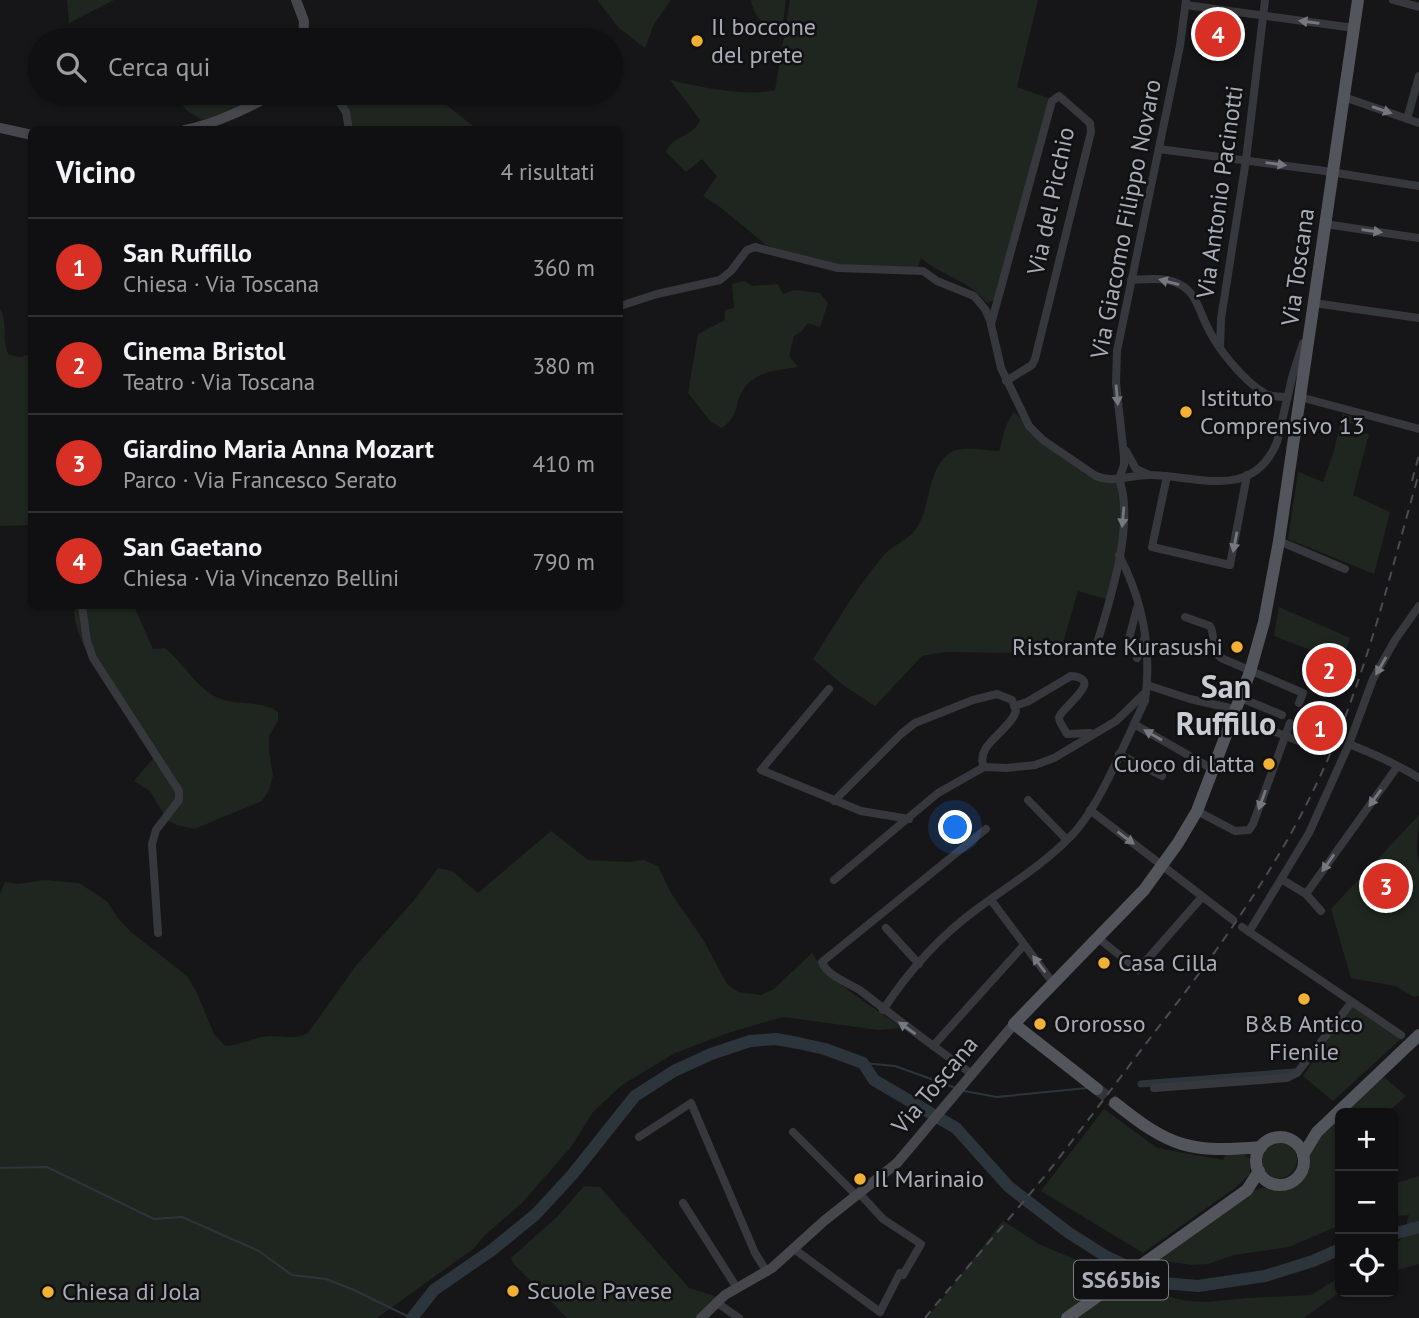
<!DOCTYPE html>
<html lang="it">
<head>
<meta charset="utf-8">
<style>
  body { margin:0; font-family:"PT Sans",sans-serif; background:#19191b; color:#f1f3f6 }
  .controls { position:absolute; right:21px; bottom:21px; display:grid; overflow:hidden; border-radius:10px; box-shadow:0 2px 5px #0004 }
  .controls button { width:63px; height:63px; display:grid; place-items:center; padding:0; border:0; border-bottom:2px solid #303032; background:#101012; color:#f1f3f6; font:35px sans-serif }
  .you { position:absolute; left:956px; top:828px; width:24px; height:24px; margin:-18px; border:5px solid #fff; border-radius:50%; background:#1a73e8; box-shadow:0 0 0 10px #1a73e833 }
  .badge { display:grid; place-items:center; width:46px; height:46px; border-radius:50%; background:#d93025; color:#fff; font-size:23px; font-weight:700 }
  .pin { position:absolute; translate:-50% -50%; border:4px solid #fff; box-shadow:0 2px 7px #0006 }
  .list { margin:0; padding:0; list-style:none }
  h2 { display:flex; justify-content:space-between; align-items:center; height:91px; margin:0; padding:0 28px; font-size:30px }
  h2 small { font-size:23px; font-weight:400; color:#9c9d9f }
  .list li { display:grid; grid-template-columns:46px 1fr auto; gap:21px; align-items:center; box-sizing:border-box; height:98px; padding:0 28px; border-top:2px solid #303032 }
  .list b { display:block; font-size:26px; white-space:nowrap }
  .list p { margin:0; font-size:23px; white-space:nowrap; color:#9c9d9f }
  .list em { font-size:23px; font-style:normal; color:#9c9d9f }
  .icon { flex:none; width:38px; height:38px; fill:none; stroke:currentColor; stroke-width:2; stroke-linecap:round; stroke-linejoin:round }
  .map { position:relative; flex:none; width:1419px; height:1318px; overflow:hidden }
  .search { position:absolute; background:#101012; box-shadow:0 2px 5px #0004; left:28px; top:28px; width:595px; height:77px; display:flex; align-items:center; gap:18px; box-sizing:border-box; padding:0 24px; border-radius:38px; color:#9c9d9f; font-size:26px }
  .panel { position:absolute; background:#101012; box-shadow:0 2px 5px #0004; left:28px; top:126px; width:595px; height:483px; border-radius:10px }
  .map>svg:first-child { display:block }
  .green { fill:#1e261f }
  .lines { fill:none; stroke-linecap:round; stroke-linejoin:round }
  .stream { stroke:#2c353c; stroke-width:2 }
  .canal { stroke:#2c353c; stroke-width:7 }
  .river { stroke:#2c353c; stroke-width:12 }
  .primary-tunnel { stroke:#333438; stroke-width:12; stroke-dasharray:12 6; stroke-linecap:butt }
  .street { stroke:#37383d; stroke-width:8 }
  .secondary { stroke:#45474d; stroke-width:10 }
  .primary { stroke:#53555c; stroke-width:12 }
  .rail { stroke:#4a4c52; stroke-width:2; stroke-dasharray:9 7; stroke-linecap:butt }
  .oneway { fill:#757881 }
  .poi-dot { fill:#f2b134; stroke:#111113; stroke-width:2.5 }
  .labels { text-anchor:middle; stroke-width:5; stroke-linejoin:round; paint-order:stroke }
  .shield { fill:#111113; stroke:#7b7e86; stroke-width:2 }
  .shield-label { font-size:23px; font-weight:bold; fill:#a8adb8 }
  .poi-label { font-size:24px; fill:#a8adb8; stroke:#111113; text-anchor:start }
  .street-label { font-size:24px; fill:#a8adb8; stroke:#111113 }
  .district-label { font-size:32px; font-weight:bold; fill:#c9ccd4; stroke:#111113 }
</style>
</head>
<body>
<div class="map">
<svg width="1419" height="1318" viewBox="0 0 1419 1318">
  <rect width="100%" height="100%" fill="#161618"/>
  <g class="green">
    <polygon points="67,0 114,0 69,23"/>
    <polygon points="597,0 671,0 654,24 645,48 619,28"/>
    <path d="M751,0H786L782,29C762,23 756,21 751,0Z"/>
    <path d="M790,0H1038L1017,87L1051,99L998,299L987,303C970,281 942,276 921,258L918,267L842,266L797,255L766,245L720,207L703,196L717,176L702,159L686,172L666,152C671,136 695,136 700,120L670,80C701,87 744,97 775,90Z"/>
    <polygon points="201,93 265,93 227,112 202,120 186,110 182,104 183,96"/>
    <polygon points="333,93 372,93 399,97 410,93 431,93 477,129 349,129"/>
    <path d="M744,281L752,286L778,284L783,294L794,290L820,293L828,303L820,327L808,323L801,332L794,336L789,356L798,367C779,370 754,371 743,390C733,406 740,415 722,428L711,422L688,393L698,334L725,320V310L734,308L732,284Z"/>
    <path d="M0,309C9,325 0,336 9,355L20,357L31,354V525L0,526Z"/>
    <path d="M1014,412C1052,445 1077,471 1125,487L1121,531L1109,600L1078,591L1062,646L1023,653L945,652L922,656L875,706L843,685L813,659C835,625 856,588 883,556C892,545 907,541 916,529C931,508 926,474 947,455C959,444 984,451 999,451C1005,434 1003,427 1014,412Z"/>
    <polygon points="1343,414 1362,419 1361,425 1346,422 1343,434 1357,438 1359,432 1369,434 1353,495 1390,512 1374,574 1288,539 1298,472 1323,482 1333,454"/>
    <path d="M75,606H134L153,649L165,648C183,663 195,686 216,697C236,707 261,699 278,712V721L269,736V750L273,776L269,790L262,801L194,829L177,825L167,820L150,791L134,781L155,756C135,729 66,637 75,606Z"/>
    <polygon points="1279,607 1350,638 1342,662 1274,636"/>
    <path d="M1419,815C1419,830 1414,850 1419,863V996L1414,997L1395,986L1351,978L1331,909Z"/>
    <path d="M551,831L588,860L628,862L644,860L658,866L671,893L704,941L727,984L738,992L761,995L774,989L812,953C830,983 873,1006 902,1028L879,1030L783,1017L728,1033L675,1053L622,1085L593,1112L571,1147L522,1203L485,1235L473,1249L377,1318H0V894L5,882L19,884L44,880L79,883L108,902L117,917L131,932L187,976L196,991L214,1034L225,1046C240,1045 255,1037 269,1036C284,1036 294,1040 308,1033L355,967L415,899L438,868L452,871L478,893Z"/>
    <polygon points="1352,1005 1403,1037 1333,1101 1303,1076"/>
    <polygon points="1384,1077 1406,1096 1387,1113 1344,1113"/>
    <polygon points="1104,1109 1157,1148 1223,1160 1226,1154 1243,1154 1250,1159 1250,1174 1236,1187 1143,1253 1041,1191"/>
    <path d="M1340,1117V1225L1289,1247L1234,1255L1208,1264L1192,1265L1159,1260L1253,1191C1267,1184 1282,1192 1295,1183C1310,1174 1304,1162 1310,1149C1315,1138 1331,1126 1340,1117Z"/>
    <circle cx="1279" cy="1160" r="18"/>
    <polygon points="1419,1176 1419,1264 1393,1271 1393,1247 1403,1237 1409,1215 1393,1216 1393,1184"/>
    <polygon points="584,1186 600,1187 689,1288 721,1298 701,1318 567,1318 513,1263 511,1258 558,1216"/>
    <polygon points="1003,1221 1039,1244 1148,1291 1186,1301 1208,1302 1247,1298 1311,1295 1340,1277 1340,1292 1304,1318 927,1318"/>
  </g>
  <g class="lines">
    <g class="stream">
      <polyline points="863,1063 895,1066 956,1088"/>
      <polyline points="964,1091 997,1097 1087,1088"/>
      <polyline points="0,1168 47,1167 154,1219 182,1217 259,1251 292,1275 326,1279 354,1290 411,1318"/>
    </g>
    <polyline class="canal" points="1141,1084 1294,1072"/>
    <g class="river">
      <polyline points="1393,1234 1419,1227"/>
      <polyline points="412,1318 434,1290 492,1250 536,1214 572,1175 635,1096 674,1071 711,1054 750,1041 776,1039 798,1043 825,1049 863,1063 874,1080 956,1128 1009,1187 1069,1233 1107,1257 1163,1283 1198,1286 1265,1276 1313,1261 1340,1249"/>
    </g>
    <polyline class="primary-tunnel" points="1097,1089 1115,1103"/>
    <g class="street">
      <polyline points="1393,0 1419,7"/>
      <polyline points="1186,5 1354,28"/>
      <polyline points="305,29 313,40"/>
      <polyline points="333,93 346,112 349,130"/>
      <polyline points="1344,97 1419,123"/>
      <polyline points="1407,119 1419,76"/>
      <polyline points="1159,149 1318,170 1419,186"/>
      <polyline points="1325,224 1419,238"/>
      <path d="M1131,280C1149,279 1168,276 1184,287C1196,295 1200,312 1206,324C1216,347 1243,381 1266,394C1272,397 1280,397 1287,397"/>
      <polyline points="1314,303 1419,318"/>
      <path d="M620,306L657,294L720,280L731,271L747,250L755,247L838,268L923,271L937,281L974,296L985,309L990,320L1001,368L1029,426L1043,440L1096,476C1114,484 1132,474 1151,475C1197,476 1253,501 1277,442L1293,374L1303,343"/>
      <polyline points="991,324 1052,101 1059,96 1090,123 1091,132 1035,359 1032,365 1006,381"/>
      <polyline points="1220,348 1221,319 1246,160 1265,0"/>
      <polyline points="1300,397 1419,429"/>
      <polyline points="1126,451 1136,469 1147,474"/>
      <polyline points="1167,476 1152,547 1230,565 1247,475"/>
      <polyline points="1119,479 1124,465 1124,456 1116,383 1117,351 1180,46 1186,0"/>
      <polyline points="1279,541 1345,569"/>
      <polyline points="82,606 87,641 93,658 179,791 179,800 156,830 152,844 158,933"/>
      <path d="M1185,617L1210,626C1216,636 1210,649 1221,658L1303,693L1299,703"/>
      <path d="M1098,640C1111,597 1135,522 1119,479"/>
      <polyline points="1127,646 1137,608"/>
      <polyline points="1137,658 1145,637"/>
      <polyline points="1147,685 1190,699 1230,708 1244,720 1304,743"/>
      <polyline points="829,689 761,770 861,811 909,819"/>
      <polyline points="1241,698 1282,715"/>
      <path d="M1014,706L1027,702L1071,676C1107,679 1059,709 1059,718C1059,722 1065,730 1067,734L1090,733L1092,735"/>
      <polyline points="1134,724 1214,770"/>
      <path d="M1349,744C1374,754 1397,764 1419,778"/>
      <polyline points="1119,754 1162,776"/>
      <polyline points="1028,800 1067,840"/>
      <path d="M834,801L901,734L915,723L973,700L997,694L1012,700L1016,711C1010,731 974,745 984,767"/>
      <polyline points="1090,810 1233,920"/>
      <polyline points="1197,811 1235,831 1249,830 1253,824 1290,723"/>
      <polyline points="1281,879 1306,894 1397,767"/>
      <polyline points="834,880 938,793 984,767 1007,768 1035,765 1054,758 1116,721 1146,692"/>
      <polyline points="1306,894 1321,911"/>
      <polyline points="991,900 1053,983"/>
      <polyline points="1242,927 1401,1035"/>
      <polyline points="886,928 919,964"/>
      <polyline points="1249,932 1309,833 1349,744 1373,679 1395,640 1419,606"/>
      <polyline points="1098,938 1138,970 1202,897"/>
      <path d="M883,1010C908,972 940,936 977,909C1008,886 1043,865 1070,837C1099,809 1126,739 1145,701C1152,651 1143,601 1119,555"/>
      <polyline points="933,1046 1024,945"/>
      <path d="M972,1074C934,1047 897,1019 861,991C849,983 827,976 822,962L986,829"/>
      <polyline points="1154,1088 1287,1078 1297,1073 1351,1003"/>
      <polyline points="793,1132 856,1195"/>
      <polyline points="639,1137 691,1103 755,1253 767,1272"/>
      <polyline points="683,1203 737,1288"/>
      <polyline points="794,1249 880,1312 900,1273 903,1275 921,1244 883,1219 859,1193"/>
      <polyline points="716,1302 739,1318"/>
    </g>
    <g class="secondary">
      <polyline points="296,0 304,21 303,40"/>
      <polyline points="0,128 32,135"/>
      <path d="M185,130C218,123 247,108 276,93"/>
      <polyline points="701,1318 725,1295 772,1268 824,1221 897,1163 1014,1024"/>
    </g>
    <g class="primary">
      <polyline points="1097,1089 1014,1024 1144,890 1178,843 1197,811 1250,672 1264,622 1279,541 1358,0"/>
      <path d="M1115,1103C1171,1148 1190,1153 1261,1147"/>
      <circle cx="1280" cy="1161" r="24"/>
      <polyline points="1303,1155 1317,1132 1419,1035"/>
      <polyline points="1067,1318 1247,1190 1259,1171"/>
    </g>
    <g class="rail">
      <polyline points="1412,481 1419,455"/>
      <path d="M925,1318C965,1269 1008,1221 1048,1172C1084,1126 1119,1079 1154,1033C1215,954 1273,875 1316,785C1364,685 1389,578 1419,473"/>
    </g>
  </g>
  <defs><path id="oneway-solid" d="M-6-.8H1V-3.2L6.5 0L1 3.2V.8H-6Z" transform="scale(1.75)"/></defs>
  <g class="oneway">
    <use href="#oneway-solid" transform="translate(1309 22) rotate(-172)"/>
    <use href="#oneway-solid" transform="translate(1382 110) rotate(19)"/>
    <use href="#oneway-solid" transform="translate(1276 164) rotate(8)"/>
    <use href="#oneway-solid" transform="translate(1372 231) rotate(8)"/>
    <use href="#oneway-solid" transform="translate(1169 282) rotate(-165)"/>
    <use href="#oneway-solid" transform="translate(1117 395) rotate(85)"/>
    <use href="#oneway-solid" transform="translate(1123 517) rotate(95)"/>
    <use href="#oneway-solid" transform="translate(1235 542) rotate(101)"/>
    <use href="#oneway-solid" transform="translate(1381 666) rotate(120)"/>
    <use href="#oneway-solid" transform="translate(1153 735) rotate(-150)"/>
    <use href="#oneway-solid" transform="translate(1375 798) rotate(126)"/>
    <use href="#oneway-solid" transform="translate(1262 800) rotate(110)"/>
    <use href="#oneway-solid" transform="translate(1126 838) rotate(37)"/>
    <use href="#oneway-solid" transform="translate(1328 863) rotate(125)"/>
    <use href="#oneway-solid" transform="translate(1039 964) rotate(-127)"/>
    <use href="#oneway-solid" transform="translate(907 1028) rotate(-145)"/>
  </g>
  <g class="poi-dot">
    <circle cx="697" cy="41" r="7"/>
    <circle cx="1186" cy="412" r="7"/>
    <circle cx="1237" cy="647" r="7"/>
    <circle cx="1269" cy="764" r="7"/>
    <circle cx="1104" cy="963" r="7"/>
    <circle cx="1304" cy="999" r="7"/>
    <circle cx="1040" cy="1024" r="7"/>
    <circle cx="860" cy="1179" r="7"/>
    <circle cx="513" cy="1291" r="7"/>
    <circle cx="48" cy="1292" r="7"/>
  </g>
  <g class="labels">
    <rect class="shield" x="1074" y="1260.5" width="94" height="39" rx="5"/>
    <g class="shield-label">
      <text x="1121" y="1288">SS65bis</text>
    </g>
    <g class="poi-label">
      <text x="711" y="35">Il boccone<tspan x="711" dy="28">del prete</tspan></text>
      <text x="1200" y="406">Istituto<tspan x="1200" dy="28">Comprensivo 13</tspan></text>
      <text x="1223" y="655" text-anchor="end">Ristorante Kurasushi</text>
      <text x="1255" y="772" text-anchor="end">Cuoco di latta</text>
      <text x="1118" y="971">Casa Cilla</text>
      <text x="1054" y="1032">Ororosso</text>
      <text x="1304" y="1032" text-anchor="middle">B&amp;B Antico<tspan x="1304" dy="28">Fienile</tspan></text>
      <text x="874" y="1187">Il Marinaio</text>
      <text x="527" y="1299">Scuole Pavese</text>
      <text x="62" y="1300">Chiesa di Jola</text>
    </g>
    <g class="street-label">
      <text transform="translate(1220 192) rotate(-82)" y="8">Via Antonio Pacinotti</text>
      <text transform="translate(1051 201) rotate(-78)" y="8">Via del Picchio</text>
      <text transform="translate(1126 219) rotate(-79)" y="8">Via Giacomo Filippo Novaro</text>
      <text transform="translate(1298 267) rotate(-82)" y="8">Via Toscana</text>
      <text transform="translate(935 1085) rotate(-50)" y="8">Via Toscana</text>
    </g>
    <g class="district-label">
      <text x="1226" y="698">San<tspan x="1226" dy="37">Ruffillo</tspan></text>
    </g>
  </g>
</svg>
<div class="controls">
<button>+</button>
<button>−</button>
<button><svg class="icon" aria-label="locate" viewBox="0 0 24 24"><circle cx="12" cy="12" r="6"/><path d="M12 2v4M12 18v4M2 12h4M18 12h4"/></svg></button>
</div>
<div class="you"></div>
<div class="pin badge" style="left:1320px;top:728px">1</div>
<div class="pin badge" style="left:1329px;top:670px">2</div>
<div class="pin badge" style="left:1386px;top:886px">3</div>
<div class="pin badge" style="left:1218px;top:34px">4</div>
<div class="search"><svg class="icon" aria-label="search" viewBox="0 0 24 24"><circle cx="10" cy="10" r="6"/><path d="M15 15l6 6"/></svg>Cerca qui</div>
<section class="panel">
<h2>Vicino<small>4 risultati</small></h2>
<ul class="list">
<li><span class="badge">1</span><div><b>San Ruffillo</b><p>Chiesa · Via Toscana</p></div><em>360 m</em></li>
<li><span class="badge">2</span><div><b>Cinema Bristol</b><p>Teatro · Via Toscana</p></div><em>380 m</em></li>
<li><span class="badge">3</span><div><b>Giardino Maria Anna Mozart</b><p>Parco · Via Francesco Serato</p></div><em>410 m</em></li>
<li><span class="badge">4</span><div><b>San Gaetano</b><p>Chiesa · Via Vincenzo Bellini</p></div><em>790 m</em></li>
</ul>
</section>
</div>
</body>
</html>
